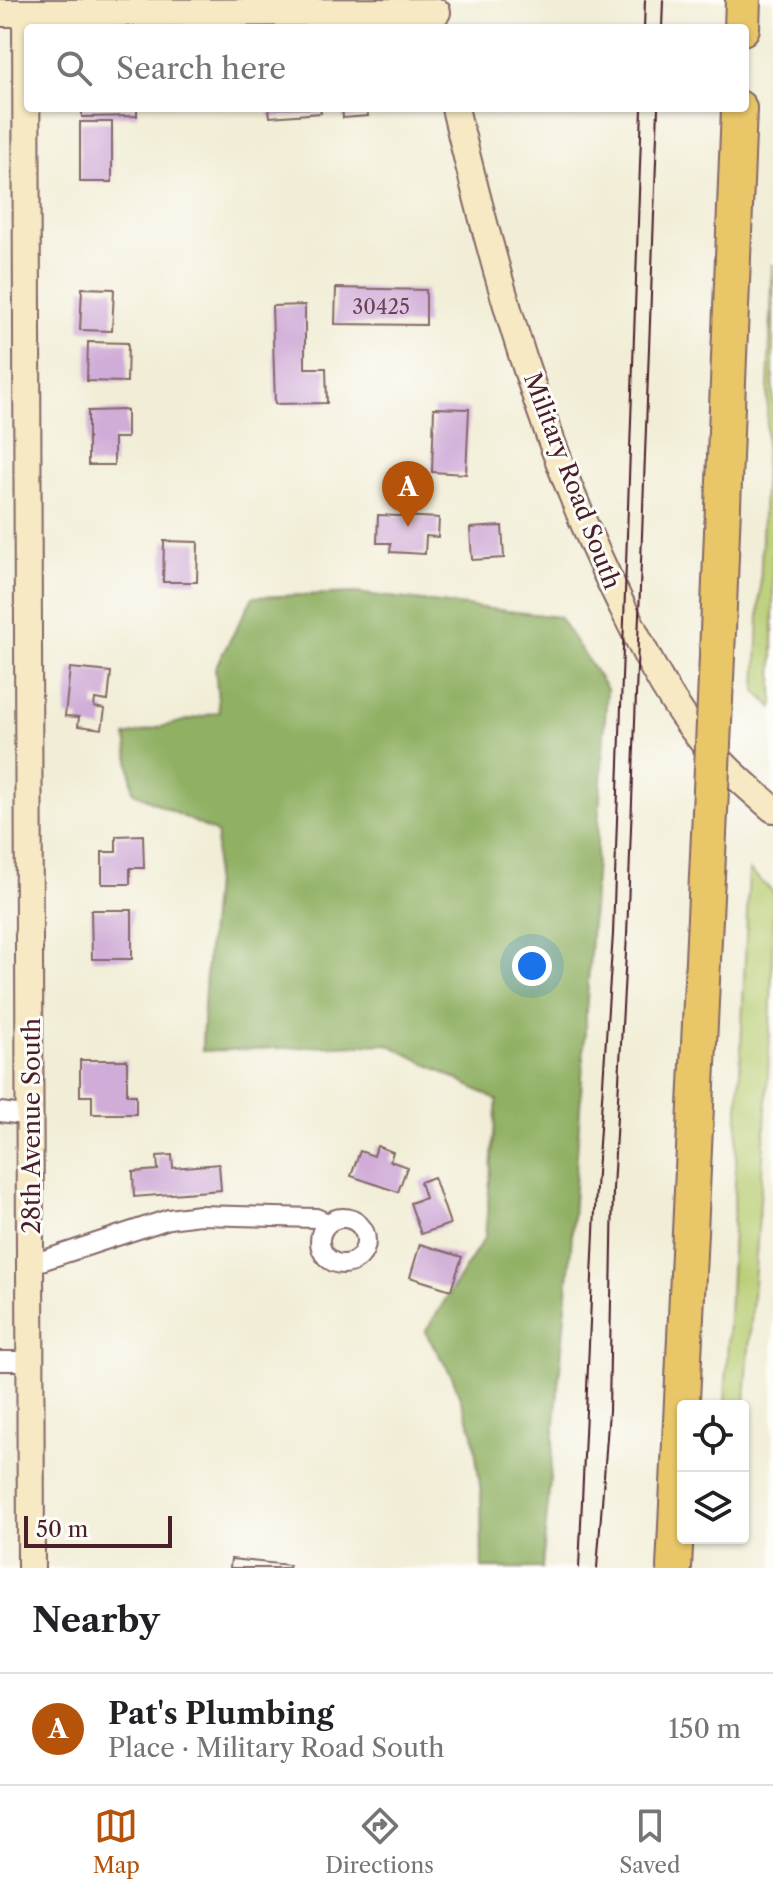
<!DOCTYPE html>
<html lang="en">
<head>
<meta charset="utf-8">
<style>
  body { margin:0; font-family:"Libre Caslon Text",serif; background:#f6f6f6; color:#202124 }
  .controls { position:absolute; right:24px; bottom:24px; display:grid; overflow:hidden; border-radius:8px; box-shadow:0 2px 6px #0004 }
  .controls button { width:72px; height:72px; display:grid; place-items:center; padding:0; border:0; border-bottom:2px solid #e0e0e0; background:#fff; color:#202124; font:40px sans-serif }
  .scale { position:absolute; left:24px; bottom:20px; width:148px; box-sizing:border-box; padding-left:8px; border:4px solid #4a1f2b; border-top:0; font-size:22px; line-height:28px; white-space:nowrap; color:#4a1f2b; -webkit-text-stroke:6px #fdfcf7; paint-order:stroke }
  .you { position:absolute; left:532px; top:966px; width:28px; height:28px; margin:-20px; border:6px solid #fff; border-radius:50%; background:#1a73e8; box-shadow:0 0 0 12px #1a73e833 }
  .badge { display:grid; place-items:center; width:52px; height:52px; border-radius:50%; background:#b45309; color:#fff; font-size:26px; font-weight:700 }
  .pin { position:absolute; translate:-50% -66px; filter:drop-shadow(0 2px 4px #0008) }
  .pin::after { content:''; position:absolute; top:42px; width:28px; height:24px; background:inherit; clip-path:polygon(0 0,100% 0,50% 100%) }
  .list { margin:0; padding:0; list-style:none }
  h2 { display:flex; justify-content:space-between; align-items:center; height:104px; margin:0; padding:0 32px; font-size:34px }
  h2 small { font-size:26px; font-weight:400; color:#757577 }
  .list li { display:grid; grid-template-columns:52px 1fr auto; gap:24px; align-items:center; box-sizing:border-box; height:112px; padding:0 32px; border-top:2px solid #e0e0e0 }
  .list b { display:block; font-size:30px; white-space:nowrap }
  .list p { margin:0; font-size:26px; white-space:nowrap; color:#757577 }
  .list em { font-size:26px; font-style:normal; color:#757577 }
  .icon { flex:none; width:44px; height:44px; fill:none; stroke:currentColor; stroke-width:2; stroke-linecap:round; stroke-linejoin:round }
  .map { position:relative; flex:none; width:773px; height:1568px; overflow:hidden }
  .search { position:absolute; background:#fff; box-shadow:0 2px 6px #0004; left:24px; right:24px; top:24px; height:88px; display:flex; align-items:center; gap:20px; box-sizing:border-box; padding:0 28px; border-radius:8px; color:#757577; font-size:30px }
  .sheet { height:216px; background:#fff }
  nav { display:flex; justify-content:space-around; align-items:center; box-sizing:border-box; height:112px; border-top:2px solid #e0e0e0; background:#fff; font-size:22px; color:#757577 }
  nav a { display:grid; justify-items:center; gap:4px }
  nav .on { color:#b45309 }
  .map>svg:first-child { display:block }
  .green { fill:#b6cc71; stroke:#80764e; stroke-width:2 }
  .forest { fill:#90b063; stroke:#6d6847; stroke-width:2 }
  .building { fill:#d0acd8 }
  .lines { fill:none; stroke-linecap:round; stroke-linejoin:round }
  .street-casing { stroke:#846767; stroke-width:22 }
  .secondary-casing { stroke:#846767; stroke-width:30 }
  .highway-casing { stroke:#846767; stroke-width:38 }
  .street { stroke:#fff; stroke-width:18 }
  .secondary { stroke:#f6e9c3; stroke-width:26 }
  .highway { stroke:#e9c769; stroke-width:34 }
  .tram { stroke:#4a1f2b; stroke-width:2 }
  .highway-bridge-casing { stroke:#846767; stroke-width:38; stroke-linecap:butt }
  .highway-bridge { stroke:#e9c769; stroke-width:34 }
  .labels { text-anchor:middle; stroke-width:6; stroke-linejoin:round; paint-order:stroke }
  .number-label { font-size:20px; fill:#6c4256 }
  .street-label { font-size:24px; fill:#4a1f2b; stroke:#fdfcf7 }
</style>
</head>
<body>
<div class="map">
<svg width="773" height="1568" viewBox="0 0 773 1568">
  <rect width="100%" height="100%" fill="#fdfcf7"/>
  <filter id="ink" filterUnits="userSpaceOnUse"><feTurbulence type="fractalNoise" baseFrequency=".0125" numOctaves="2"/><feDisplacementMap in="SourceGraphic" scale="16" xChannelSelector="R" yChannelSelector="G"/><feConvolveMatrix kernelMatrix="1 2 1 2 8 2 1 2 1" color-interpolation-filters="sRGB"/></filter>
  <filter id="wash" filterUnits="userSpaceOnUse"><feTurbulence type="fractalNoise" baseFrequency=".006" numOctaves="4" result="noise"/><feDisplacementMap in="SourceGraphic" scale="32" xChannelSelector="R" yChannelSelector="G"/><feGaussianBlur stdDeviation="1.8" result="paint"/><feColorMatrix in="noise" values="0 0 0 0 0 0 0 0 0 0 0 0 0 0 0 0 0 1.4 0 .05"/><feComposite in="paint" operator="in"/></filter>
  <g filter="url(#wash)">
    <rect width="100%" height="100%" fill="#f1edd6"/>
    <g class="green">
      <polygon points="773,264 773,708 756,691"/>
      <path d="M749,870L773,892C773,1071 756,1250 743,1428V1406H725Z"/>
    </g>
    <path class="forest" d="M355,593L559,617L607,689L571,1248L542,1568H482L481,1493L473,1433L452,1376L425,1332L485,1237L497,1100L388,1044L202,1051C203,977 214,906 217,833L133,792L126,736L219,712L215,668L253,597Z"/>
    <g id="blocks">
      <g class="building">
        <polygon points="82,108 137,108 137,116 82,117"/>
        <polygon points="269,108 320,108 321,113 270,117"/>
        <polygon points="342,108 367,108 368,116 343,118"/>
        <rect x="80" y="122" width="32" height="60"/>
        <polygon points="82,288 114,289 112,331 80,330"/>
        <polygon points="336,288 426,290 426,325 335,324"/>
        <polygon points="305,305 305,368 326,368 327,403 275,404 272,306"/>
        <polygon points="88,342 128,343 127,382 87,381"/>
        <polygon points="434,408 469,409 466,474 432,472"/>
        <polygon points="127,410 127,438 114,438 114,465 88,465 88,411"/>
        <polygon points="378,515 439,518 438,537 426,536 425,554 390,552 391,543 377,543"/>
        <polygon points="502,526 504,558 472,560 470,528"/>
        <polygon points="164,541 198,542 197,582 163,582"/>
        <polygon points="70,668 111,672 108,701 95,699 94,707 105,709 102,729 78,726 79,717 65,716"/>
        <polygon points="143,835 144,868 130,868 130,884 102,884 102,852 116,852 116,836"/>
        <polygon points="91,910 132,910 132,959 92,959"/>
        <polygon points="80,1060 127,1060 127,1095 136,1095 136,1114 92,1114 92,1096 80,1096"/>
        <polygon points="377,1146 393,1152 390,1161 407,1167 398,1192 351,1176 360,1151 374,1156"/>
        <polygon points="172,1155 173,1168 219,1164 221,1190 134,1197 133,1172 158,1170 157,1156"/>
        <polygon points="434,1177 450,1224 421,1234 410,1203 425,1198 420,1182"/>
        <polygon points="420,1244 462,1257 451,1290 410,1277"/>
        <polygon points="231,1559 290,1565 289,1568 230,1568"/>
      </g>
    </g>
  </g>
  <g filter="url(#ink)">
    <use href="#blocks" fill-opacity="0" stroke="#846767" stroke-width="2"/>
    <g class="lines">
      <defs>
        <g id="street">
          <polyline points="0,1112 32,1116"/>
          <circle cx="343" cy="1241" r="23"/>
          <polyline points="32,1264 169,1219 199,1215 275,1217 316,1218 327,1223"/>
          <polyline points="0,1361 31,1361"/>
        </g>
        <g id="secondary">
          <polyline points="0,13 437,12"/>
          <polyline points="26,13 31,1568"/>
          <path d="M455,108C495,276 543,447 620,602C641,645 662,689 692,728C715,759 744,784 773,809"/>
        </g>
        <g id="highway">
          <polyline points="742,28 743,0"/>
          <polyline points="717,656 739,108"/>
          <polyline points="674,1568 709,834"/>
        </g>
      </defs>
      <use href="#street" class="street-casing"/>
      <use href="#secondary" class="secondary-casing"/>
      <use href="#highway" class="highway-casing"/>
      <use href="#street" class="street"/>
      <use href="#secondary" class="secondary"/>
      <use href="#highway" class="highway"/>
      <g class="tram">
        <polyline points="644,28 645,0"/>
        <polyline points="662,28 663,0"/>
        <polyline points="579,1568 596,1188 613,934 642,108"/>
        <polyline points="597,1568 609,1411 613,1189 627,935 658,108"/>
      </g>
      <defs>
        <polyline id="highway-bridge" points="709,834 717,656"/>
      </defs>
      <use href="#highway-bridge" class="highway-bridge-casing"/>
      <use href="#highway-bridge" class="highway-bridge"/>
    </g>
  </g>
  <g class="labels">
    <g class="number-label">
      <text x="381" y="314">30425</text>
    </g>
    <g class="street-label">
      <text transform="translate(572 481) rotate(69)" y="8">Military Road South</text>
      <text transform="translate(32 1126) rotate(-90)" y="8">28th Avenue South</text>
    </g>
  </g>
</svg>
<div class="controls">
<button><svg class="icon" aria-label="locate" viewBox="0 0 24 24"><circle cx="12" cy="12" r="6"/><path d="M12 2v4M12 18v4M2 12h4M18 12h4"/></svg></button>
<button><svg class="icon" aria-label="layers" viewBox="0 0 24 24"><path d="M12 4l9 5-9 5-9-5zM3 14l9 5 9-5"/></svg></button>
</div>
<div class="scale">50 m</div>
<div class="you"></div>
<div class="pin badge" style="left:408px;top:527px">A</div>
<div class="search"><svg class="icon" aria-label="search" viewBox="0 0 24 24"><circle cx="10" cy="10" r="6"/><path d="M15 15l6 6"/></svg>Search here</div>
</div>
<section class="sheet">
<h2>Nearby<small></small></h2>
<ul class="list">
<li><span class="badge">A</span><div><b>Pat's Plumbing</b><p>Place · Military Road South</p></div><em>150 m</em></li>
</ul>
</section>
<nav>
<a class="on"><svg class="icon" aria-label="map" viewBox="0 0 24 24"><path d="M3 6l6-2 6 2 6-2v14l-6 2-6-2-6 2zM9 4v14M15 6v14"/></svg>Map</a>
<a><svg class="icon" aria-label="directions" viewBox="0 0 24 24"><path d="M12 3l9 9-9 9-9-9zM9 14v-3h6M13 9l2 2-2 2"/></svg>Directions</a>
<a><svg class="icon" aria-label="saved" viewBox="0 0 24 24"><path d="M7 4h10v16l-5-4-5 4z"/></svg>Saved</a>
</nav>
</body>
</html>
